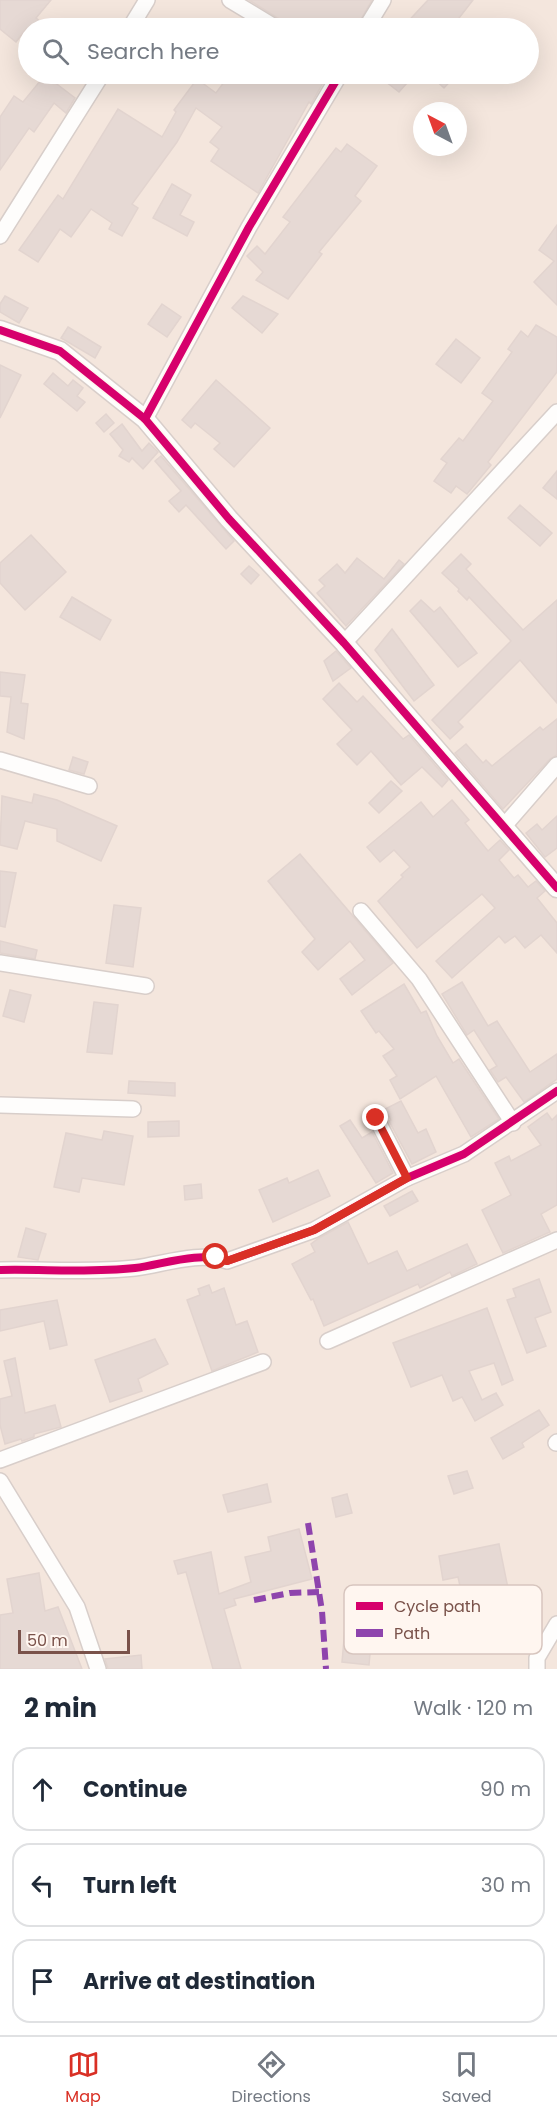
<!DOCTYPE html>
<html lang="en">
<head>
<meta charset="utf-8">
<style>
  body { margin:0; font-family:Poppins,sans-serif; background:#f6f6f7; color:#1f2937 }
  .compass { position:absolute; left:413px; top:102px; width:54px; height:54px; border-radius:50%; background:#fff; box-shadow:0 6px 24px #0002; rotate:319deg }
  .scale { position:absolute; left:18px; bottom:15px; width:112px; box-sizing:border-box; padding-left:6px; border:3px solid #7a524a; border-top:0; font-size:16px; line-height:21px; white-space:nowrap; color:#7a524a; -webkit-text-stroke:4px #fff6f0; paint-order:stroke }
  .stop { position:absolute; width:18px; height:18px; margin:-14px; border:4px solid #d93025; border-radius:50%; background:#fff }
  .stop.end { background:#d93025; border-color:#fff; box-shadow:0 2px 6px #0008 }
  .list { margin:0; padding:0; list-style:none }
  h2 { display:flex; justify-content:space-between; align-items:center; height:78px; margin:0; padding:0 24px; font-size:26px }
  h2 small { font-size:20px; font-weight:400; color:#747a83 }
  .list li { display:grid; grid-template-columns:39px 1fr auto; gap:18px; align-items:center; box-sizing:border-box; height:84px; margin:0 12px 12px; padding:0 12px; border:2px solid #e0e1e3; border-radius:18px }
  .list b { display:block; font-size:22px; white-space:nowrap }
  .list em { font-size:20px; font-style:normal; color:#747a83 }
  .icon { flex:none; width:33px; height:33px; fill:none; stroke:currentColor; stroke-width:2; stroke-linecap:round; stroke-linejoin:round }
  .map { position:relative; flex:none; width:557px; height:1669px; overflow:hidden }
  .search { position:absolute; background:#fff; box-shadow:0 6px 24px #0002; left:18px; right:18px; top:18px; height:66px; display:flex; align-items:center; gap:15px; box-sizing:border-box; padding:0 21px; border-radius:33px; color:#747a83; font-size:22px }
  .sheet { height:366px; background:#fff }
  nav { display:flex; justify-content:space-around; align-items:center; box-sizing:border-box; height:84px; border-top:2px solid #e0e1e3; background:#fff; font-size:16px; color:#747a83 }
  nav a { display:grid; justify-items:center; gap:3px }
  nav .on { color:#d93025 }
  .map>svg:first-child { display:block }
  .residential { fill:#f4e6dd; fill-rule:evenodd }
  .building { fill:#e6d9d4; stroke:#e2d4cf; stroke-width:1.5 }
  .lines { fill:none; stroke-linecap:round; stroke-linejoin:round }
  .minor-casing { stroke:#d8ceca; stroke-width:18 }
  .tertiary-casing { stroke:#d8ceca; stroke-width:21 }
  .minor { stroke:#fefdfc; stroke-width:15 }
  .tertiary { stroke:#fefdfc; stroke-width:18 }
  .quiet { stroke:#8e44ad; stroke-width:6; stroke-dasharray:12 6; stroke-linecap:butt }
  .cycleway-casing { stroke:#fff6f0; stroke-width:11 }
  .cycleway { stroke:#d6006c; stroke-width:8 }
  .route { stroke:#d93025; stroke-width:8 }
  .key { fill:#fff6f0; stroke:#d7c5be; stroke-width:1.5 }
  .key-label { font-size:16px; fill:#7a524a }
</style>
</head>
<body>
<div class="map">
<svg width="557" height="1669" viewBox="0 0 557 1669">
  <rect width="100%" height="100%" fill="#f9f2ed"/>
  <path class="residential" d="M0,0H557V1669H0ZM28,28H528V74H28ZM422,111H458V147H422Z"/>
  <g class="building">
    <polygon points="0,0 51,0 36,18 48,28 27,28 16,42 0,29"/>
    <polygon points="249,0 372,0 356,28 286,28 281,20"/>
    <polygon points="428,0 473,0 459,18 472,28 402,28"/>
    <polygon points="230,74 312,74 324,81 311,104 309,102 258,193 211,161 219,149 210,142 222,127 196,108 177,142 132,204 138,208 122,236 109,229 112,223 91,209 71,237 60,229 38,262 19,250 58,195 63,199 118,109 162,137 176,112 174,110 197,79 216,93"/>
    <polygon points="376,74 415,74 399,92"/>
    <polygon points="429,74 457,74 444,88"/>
    <polygon points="45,75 75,98 66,113 54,103 34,132 29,128 0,170 0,117 14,96 23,102"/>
    <polygon points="347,144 377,166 355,196 361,201 319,252 322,254 288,299 256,280 263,272 247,256 257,246 265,254 290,222 283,217 336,148 341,152"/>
    <polygon points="172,184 191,195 180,215 194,222 187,236 153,218"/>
    <polygon points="557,225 557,305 534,282 554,261 539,250"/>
    <polygon points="5,296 28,308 19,323 0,312 0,304"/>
    <polygon points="243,296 278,314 262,333 232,308"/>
    <polygon points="162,304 181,317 167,337 148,324"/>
    <polygon points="536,325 557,337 557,372 488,462 491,465 467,494 456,486 451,493 434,481 447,463 441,459 459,438 463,441 493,401 482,393 512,352 508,349 521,331 528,337"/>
    <polygon points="68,327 101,347 95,358 61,338"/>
    <polygon points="456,339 480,358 461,383 436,364"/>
    <polygon points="0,365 21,375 0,418"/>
    <polygon points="53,373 68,386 73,380 83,388 77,396 85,402 77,411 44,384"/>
    <polygon points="216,380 270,428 234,467 214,449 220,443 195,423 191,428 182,420"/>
    <polygon points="106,414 114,423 104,432 96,423"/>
    <polygon points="122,424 142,451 149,443 158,452 143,469 132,458 129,462 119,456 123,450 110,434"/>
    <polygon points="161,456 234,541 226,549 186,505 179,512 169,501 181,491 155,461"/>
    <polygon points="557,471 557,499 543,488"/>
    <polygon points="520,505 552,533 540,546 508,518"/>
    <polygon points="31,535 66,572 25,610 0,583 0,563"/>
    <polygon points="461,554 471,564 466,569 523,630 557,600 557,703 520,660 458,722 463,727 450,739 432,720 511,641 469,597 467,600 458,591 459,589 442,573"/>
    <polygon points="357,558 384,579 399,560 404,564 346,626 317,593 325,586 319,580 337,564 345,573"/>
    <polygon points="249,566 259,575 251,584 241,574"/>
    <polygon points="72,597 111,620 100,640 60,617"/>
    <polygon points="421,600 434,612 440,607 477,653 458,667 410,611"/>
    <polygon points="392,629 434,685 414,701 375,650"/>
    <polygon points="336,651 351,668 333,681 324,661"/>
    <polygon points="0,672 25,675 21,703 28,704 24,739 7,732 11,697 0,696"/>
    <polygon points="339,683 357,702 363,696 403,739 409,735 448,780 442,787 422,767 401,785 371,751 357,765 337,744 352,730 323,699"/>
    <polygon points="557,719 557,755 550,759 503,809 455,753 466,744 483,763 486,760 492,766 540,727 543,730"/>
    <polygon points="73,757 88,762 84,774 69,770"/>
    <polygon points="391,781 402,791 379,813 369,803"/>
    <polygon points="34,794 57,800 117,826 101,861 57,841 57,829 25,821 17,849 0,845 2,796 32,803"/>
    <polygon points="452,800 469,820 465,823 488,851 500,840 509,850 499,860 514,878 518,875 528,887 536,881 545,891 537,898 557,923 557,953 541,935 525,948 515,936 505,943 499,936 452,978 436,961 495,908 482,894 417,948 378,901 403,877 401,875 410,867 394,850 380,862 367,847 421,802 433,817"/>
    <polygon points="557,816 557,848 545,857 526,833 537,824 542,830"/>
    <polygon points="300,854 393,963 352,995 340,979 365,960 350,941 318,970 302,952 315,939 268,881"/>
    <polygon points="0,871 16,873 5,927 0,926"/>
    <polygon points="114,905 141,908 133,967 106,963"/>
    <polygon points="0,941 37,950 35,959 0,953"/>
    <polygon points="462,982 488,1026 497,1021 530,1072 557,1054 557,1079 524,1102 506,1077 498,1082 490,1070 497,1066 474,1030 467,1035 442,994"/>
    <polygon points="404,984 421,1013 426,1011 437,1036 453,1063 459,1059 499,1119 471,1137 436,1076 400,1099 390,1080 397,1076 383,1056 394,1049 379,1031 376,1033 361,1011"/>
    <polygon points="10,990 31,995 24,1022 3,1016"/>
    <polygon points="94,1002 118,1005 112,1054 87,1052"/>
    <polygon points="129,1081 175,1083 175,1096 128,1093"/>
    <polygon points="401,1101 418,1133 426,1129 436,1152 412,1164 389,1121 391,1120 385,1109"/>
    <polygon points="547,1113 552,1120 557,1115 557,1205 541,1214 550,1232 503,1253 482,1210 511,1195 495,1163 509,1156 511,1161 541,1145 528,1127"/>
    <polygon points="350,1120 362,1138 372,1132 393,1173 376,1183 340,1126"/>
    <polygon points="179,1121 179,1136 148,1137 148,1122"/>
    <polygon points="104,1131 133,1136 124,1185 82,1178 79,1192 54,1187 66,1133 102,1140"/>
    <polygon points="318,1170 330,1196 273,1222 259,1190 287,1178 289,1183"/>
    <polygon points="201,1184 202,1198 185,1200 184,1186"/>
    <polygon points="412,1191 418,1201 390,1216 384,1206"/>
    <polygon points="348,1222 368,1264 397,1251 407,1271 467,1244 477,1264 452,1276 450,1272 420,1288 418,1284 324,1326 313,1299 311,1300 292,1264 315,1252 311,1244 319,1238"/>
    <polygon points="26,1228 46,1234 38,1260 18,1257"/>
    <polygon points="539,1279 551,1312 535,1318 546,1346 527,1353 507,1300 516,1297 513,1289"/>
    <polygon points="209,1285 212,1293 224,1288 236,1325 247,1321 258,1352 212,1371 187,1300 200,1295 198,1289"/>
    <polygon points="57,1300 67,1345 50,1349 44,1321 0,1331 0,1310"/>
    <polygon points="487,1308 513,1380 502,1385 494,1363 469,1371 482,1400 496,1393 503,1405 475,1421 462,1397 453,1401 442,1375 411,1387 393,1343"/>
    <polygon points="155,1339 168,1364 138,1379 142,1391 110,1402 95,1360"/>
    <polygon points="15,1358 25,1413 55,1405 61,1427 34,1434 34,1437 22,1441 21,1439 5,1444 0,1425 0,1399 12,1396 4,1361"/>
    <polygon points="539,1410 549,1425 522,1443 524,1447 503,1459 491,1438"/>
    <polygon points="467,1471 473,1488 454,1494 448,1476"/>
    <polygon points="267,1484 271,1502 228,1512 223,1495"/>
    <polygon points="347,1494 352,1513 336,1517 332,1498"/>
    <polygon points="299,1529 312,1579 234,1599 236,1605 224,1609 241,1669 213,1669 186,1572 178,1574 174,1561 211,1552 219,1594 251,1582 245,1557 271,1551 268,1537"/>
    <polygon points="499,1544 513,1613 468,1622 458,1577 443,1580 439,1556"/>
    <polygon points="39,1573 45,1611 58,1607 82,1669 0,1669 0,1615 13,1613 7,1579"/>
    <polygon points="348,1594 375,1597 369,1665 342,1662"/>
    <polygon points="141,1655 142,1669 108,1669 105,1659"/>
  </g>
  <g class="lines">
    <defs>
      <g id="minor">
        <polyline points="230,0 276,28"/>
        <polyline points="130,28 147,0"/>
        <polyline points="366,28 383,0"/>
        <polyline points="0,236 102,74"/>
        <polyline points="145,419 249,227 340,74"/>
        <polyline points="344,643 557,412"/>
        <polyline points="0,760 89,786"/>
        <polyline points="504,826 557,765"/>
        <polyline points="361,911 419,979 513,1123"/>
        <polyline points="0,963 146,986"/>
        <polyline points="0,1105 133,1109"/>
        <polyline points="376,1118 407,1178"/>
        <path d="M0,1270C44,1269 91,1273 135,1268C165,1264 198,1251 227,1261L314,1230L407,1178L464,1154L557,1091"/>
        <polyline points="328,1341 557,1240"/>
        <polyline points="556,1443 557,1442"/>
        <polyline points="0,1460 263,1362"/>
        <polyline points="0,1481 77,1607 98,1669"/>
        <polyline points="537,1669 537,1658 557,1624"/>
      </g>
      <polyline id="tertiary" points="0,330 60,351 145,419 229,519 344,643 557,888"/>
    </defs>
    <use href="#minor" class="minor-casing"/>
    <use href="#tertiary" class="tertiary-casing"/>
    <use href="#minor" class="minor"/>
    <use href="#tertiary" class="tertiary"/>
    <g class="quiet">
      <polyline points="308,1523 322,1611 326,1669"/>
      <polyline points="254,1600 290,1593 319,1592"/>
    </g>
    <defs>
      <g id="cycleway">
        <polyline points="0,330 60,351 145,419 229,519 344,643 557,888"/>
        <polyline points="145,419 249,227 340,74"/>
        <path d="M0,1270C44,1269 91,1273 135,1268C165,1264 198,1251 227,1261L314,1230L407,1178L464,1154L557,1091"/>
      </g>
    </defs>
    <use href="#cycleway" class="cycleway-casing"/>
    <use href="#cycleway" class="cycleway"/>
  </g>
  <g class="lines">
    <polyline class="route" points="216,1257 227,1261 314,1230 407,1178 376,1118"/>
  </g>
  <rect x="344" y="1585" width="198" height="69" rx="9" class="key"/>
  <rect x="356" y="1602" width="27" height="8" fill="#d6006c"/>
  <rect x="356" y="1629" width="27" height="8" fill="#8e44ad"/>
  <g class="key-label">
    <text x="394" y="1612">Cycle path</text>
    <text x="394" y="1639">Path</text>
  </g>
</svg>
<svg class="compass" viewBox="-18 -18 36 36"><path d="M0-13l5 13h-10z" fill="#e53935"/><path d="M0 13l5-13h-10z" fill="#747a83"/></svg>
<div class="scale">50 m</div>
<div class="stop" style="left:216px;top:1257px"></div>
<div class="stop end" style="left:376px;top:1118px"></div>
<div class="search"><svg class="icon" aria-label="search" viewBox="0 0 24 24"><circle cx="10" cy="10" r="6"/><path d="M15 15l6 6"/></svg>Search here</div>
</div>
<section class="sheet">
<h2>2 min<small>Walk · 120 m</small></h2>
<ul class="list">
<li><svg class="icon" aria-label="ahead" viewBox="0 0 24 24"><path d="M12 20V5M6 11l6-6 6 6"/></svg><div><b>Continue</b></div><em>90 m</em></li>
<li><svg class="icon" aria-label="left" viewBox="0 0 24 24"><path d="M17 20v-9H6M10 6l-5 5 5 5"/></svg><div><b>Turn left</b></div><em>30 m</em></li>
<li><svg class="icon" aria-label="arrive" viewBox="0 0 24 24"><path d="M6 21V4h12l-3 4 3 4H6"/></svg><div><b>Arrive at destination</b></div></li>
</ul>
</section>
<nav>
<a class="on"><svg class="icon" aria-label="map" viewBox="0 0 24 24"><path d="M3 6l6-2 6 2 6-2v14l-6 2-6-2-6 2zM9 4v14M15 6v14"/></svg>Map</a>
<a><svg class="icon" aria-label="directions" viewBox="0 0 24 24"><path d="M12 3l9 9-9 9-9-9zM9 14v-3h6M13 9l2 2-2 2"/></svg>Directions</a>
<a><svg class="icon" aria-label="saved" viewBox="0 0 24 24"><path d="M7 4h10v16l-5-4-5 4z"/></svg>Saved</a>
</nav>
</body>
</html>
